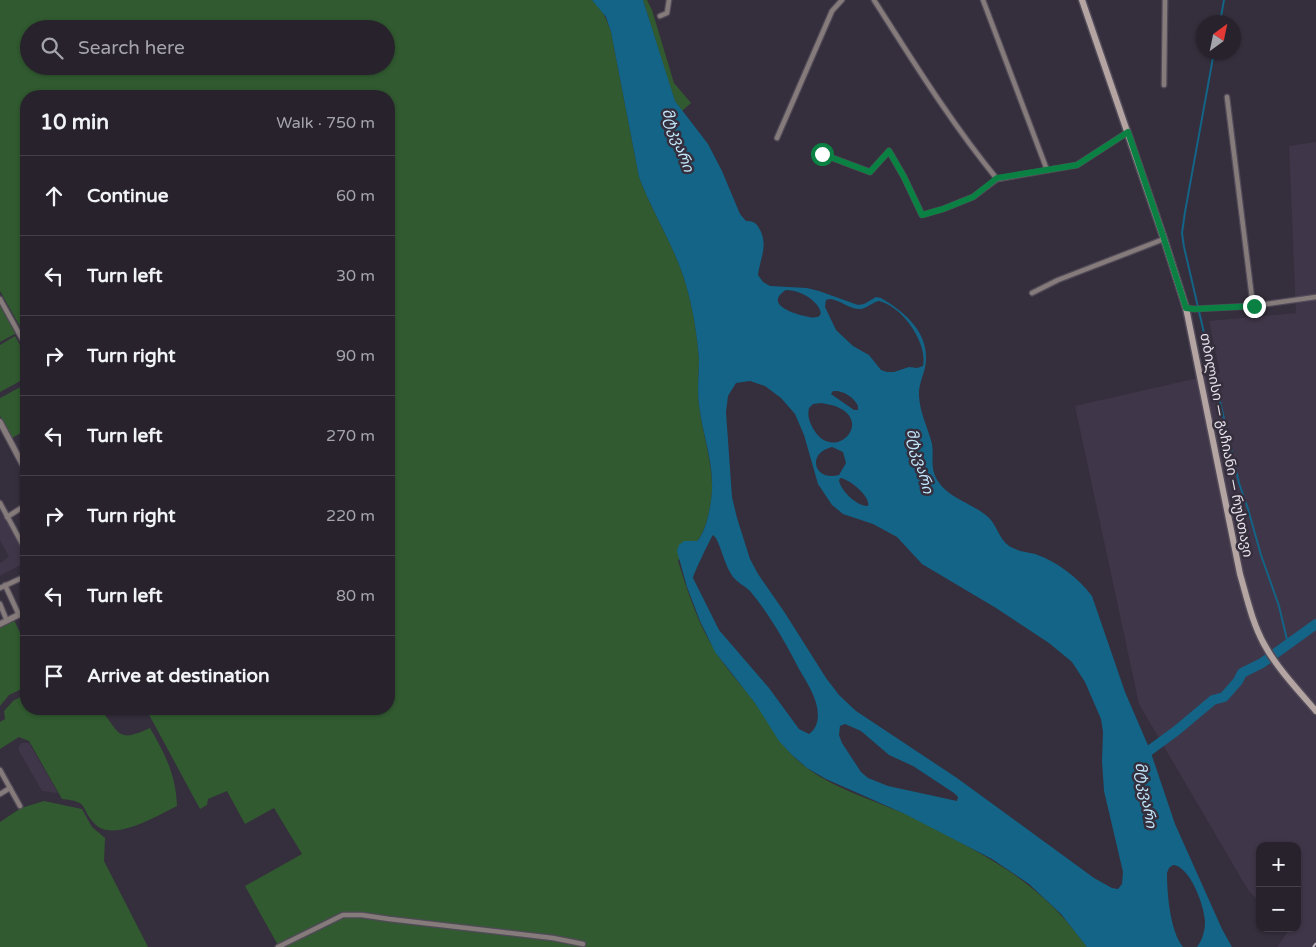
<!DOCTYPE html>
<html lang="en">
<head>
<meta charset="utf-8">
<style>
  body { margin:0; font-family:"Varela Round","Noto Sans Georgian",sans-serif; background:#342f39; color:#f1f3f6 }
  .controls { position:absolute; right:15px; bottom:15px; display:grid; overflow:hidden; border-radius:10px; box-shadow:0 1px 4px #0004 }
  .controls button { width:45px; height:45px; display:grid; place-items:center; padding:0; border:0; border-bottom:1px solid #443f49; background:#28222d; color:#f1f3f6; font:25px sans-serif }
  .compass { position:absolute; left:1196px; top:15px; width:45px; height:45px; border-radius:50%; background:#28222d; box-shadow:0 1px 4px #0004; rotate:33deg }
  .stop { position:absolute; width:15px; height:15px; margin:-11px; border:4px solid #0b8043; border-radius:50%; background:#fff }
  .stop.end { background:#0b8043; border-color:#fff; box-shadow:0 1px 5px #0008 }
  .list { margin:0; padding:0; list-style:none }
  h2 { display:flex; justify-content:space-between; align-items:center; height:65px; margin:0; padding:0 20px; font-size:21px }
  h2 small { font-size:16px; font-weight:400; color:#a5a4aa }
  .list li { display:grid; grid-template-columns:32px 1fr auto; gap:15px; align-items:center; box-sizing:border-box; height:80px; padding:0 20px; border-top:1px solid #443f49 }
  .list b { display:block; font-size:19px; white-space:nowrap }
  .list em { font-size:16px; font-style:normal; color:#a5a4aa }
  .icon { flex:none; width:28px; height:28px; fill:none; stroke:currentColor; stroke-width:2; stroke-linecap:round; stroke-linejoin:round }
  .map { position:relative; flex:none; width:1316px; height:947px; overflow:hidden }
  .search { position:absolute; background:#28222d; box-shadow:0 1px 4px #0004; left:20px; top:20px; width:375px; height:55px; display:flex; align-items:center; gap:12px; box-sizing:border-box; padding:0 18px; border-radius:28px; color:#a5a4aa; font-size:19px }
  .panel { position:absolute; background:#28222d; box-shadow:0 1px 4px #0004; left:20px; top:90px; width:375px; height:625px; border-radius:20px }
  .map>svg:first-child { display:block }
  .built { fill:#403649 }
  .green { fill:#315a30; fill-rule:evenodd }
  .water { fill:#136486; fill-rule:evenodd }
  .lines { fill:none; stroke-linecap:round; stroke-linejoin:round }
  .stream { stroke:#136486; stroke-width:2 }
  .river { stroke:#136486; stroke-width:10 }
  .minor-casing { stroke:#514a58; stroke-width:7 }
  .tertiary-casing { stroke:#514a58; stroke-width:8 }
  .secondary-casing { stroke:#514a58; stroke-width:9 }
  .minor { stroke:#857b7a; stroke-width:4.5 }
  .tertiary { stroke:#857b7a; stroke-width:5.5 }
  .secondary { stroke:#b4a5a3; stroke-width:6 }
  .rail { stroke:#bab4be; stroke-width:2; stroke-dasharray:8 4; stroke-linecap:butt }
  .route { stroke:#0b8043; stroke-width:6 }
  .labels { text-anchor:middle; stroke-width:5; stroke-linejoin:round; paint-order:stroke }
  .street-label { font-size:14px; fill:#e5e0e9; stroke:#352e3c }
  .water-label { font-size:15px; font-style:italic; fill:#c2e8fc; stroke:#352e3c }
</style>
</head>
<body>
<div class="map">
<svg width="1316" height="947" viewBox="0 0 1316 947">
  <rect width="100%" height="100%" fill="#352e3c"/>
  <g class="built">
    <polygon points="1316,142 1316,947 1277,947 1287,933 1283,928 1297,928 1297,846 1260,846 1260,903 1248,890 1139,704 1075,406 1220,373 1209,321 1296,313 1289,146"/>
    <polygon points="0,510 26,557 26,562 0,576 0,563 9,557 0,540"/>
    <polygon points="21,743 29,743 58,793 42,791 18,749"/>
  </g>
  <g class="green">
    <path d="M0,0H592C602,8 607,20 611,32L639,177C653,214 675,247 686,285C693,309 697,334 699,359C699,374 697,390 699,405C702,431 711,457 712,483C713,497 707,531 697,541H691L678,561C688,592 698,625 716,652C727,671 743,686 755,703C772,726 783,751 807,768C834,788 872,800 903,813C919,820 934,829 950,837C1009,868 1047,892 1087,947H279L245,886L302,854L274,808L245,824L227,791L208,799L207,805L200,809L146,709H389V96H26V337L0,291ZM29,29H386V66H29Z"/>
    <polygon points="643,0 647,0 652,10 674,83 691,103 682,111 675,101 671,90"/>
    <polygon points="0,302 17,333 0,342"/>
    <polygon points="15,336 26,356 26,378 0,392 0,345"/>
    <polygon points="26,384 26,430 12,438 0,416 0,398"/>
    <polygon points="14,620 26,645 26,687 9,695 0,706 0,627"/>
    <path d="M26,694V709H100C120,732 116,744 150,728C165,754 176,775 177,806C158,815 112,844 94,823C79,806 90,802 62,799L29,741L19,737L0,749V722L5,719L4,711L13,701Z"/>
    <polygon points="44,801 82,809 92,827 105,838 104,861 148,947 0,947 0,822 21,808"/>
  </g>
  <path class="water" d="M592,0H643L675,101L708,144L722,171L740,214L746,221C752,221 756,222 759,228C769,245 760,258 758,275L763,282L770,286L807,288L819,291L858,305L864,304L876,297L881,298C903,311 927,330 926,359C926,372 918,383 919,396C920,413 928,428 932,444C934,456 930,466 936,478C947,498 970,502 987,516C997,524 998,538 1009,546C1017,551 1026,552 1035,554C1058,562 1077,577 1092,596L1125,692L1150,750L1175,824L1222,929L1232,947H1197C1203,939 1205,930 1205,921C1204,905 1190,866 1173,865L1169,868L1167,873C1167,893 1170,931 1183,947H1087L1061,914L1029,884L992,859L905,814L826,779L807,768L792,755L779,741L755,703L715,652L700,621L687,587L677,551L679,545L684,541H697C707,532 713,497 712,483C712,458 702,431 699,405C697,390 699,374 699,359C697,334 693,309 686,285C675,247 653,214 639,177L611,32L606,17ZM786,290C813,290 835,322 809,317C797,315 762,305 786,290ZM830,299C840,300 851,310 861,309C867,308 873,302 879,301C902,306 928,343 923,366L917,368L909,367L894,372H887L881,370L869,355L853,346L836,330L825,307L826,300ZM750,381L765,386L781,398L795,414L804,435L818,484L832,505L843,514L873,524L897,537L922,564L996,608L1049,643L1072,662L1085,682L1101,719L1103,732L1102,761L1104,791L1123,872L1122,884L1118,889L1112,888L1094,878L957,778L856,711L839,695L826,678L785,613L758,574L750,559L737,518L732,497L726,412L728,396L736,383ZM833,391C843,390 854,397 858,406V410H854L831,394ZM821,403C883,411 837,467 814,430C810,423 807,417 809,408L813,404ZM832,447L843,452L846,463L839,475C814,482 806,453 832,447ZM840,478C850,479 871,497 868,506C857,506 842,492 839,481ZM713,535L716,538C722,550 725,566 733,577C738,583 745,586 750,591C770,615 785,642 799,669C806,681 814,693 817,707C819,717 818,728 809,734L799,729L769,688L719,630L693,578C693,575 711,537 713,535ZM845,724L861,731L889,755L913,766L954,793L958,797L957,801L888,786L868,778L861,772L842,743L839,735L840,726Z"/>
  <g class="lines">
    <g class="stream">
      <polyline points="1220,22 1224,0"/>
      <polyline points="1214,52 1185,212 1182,233 1184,247 1239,483 1248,509 1261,555 1279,606 1288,644"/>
    </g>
    <polyline class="river" points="1138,756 1150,750 1176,731 1213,700 1224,697 1238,681 1242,673 1262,663 1316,624"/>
    <defs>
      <g id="minor">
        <path d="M874,0C913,61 951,123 997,179"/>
        <polyline points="983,0 1047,170"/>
        <polyline points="660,16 667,13 669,0"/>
        <polyline points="1164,85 1165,0"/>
        <polyline points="1227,97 1253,306"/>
        <polyline points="777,138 832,11 842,0"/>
        <polyline points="822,154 870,172 889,151 904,177 922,215 943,209 973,197 997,179 1077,165 1128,132"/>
        <polyline points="1032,293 1058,280 1164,239"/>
        <polyline points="0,299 26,346"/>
        <polyline points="1186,308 1194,309 1253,306 1316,297"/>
        <polyline points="0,503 26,551"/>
        <polyline points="7,517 26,505"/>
        <polyline points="5,585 19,615"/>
        <polyline points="0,588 26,576"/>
        <polyline points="0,604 7,621"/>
        <polyline points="0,770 10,788 0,794"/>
        <polyline points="10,788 20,806"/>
        <polyline points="278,947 343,915 362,915 389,919 553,938 583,944"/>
      </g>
      <g id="tertiary">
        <polyline points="0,422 26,471"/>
        <polyline points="0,624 26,611"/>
      </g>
      <path id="secondary" d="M1082,0L1164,239L1186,308L1240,574C1247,598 1252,622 1264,644C1277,668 1298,690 1316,711"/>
    </defs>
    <use href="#minor" class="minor-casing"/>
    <use href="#tertiary" class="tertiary-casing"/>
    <use href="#secondary" class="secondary-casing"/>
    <use href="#minor" class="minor"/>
    <use href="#tertiary" class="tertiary"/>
    <use href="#secondary" class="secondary"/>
    <polyline class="rail" points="1313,947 1316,943"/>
  </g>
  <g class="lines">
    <polyline class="route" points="822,154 870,172 889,151 904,177 922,215 943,209 973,197 997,178 1077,165 1128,132 1164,239 1186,308 1194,309 1254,306"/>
  </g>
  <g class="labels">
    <g class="street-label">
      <text transform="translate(1227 445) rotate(79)" y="5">თბილისი — გაჩიანი — რუსთავი</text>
    </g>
    <g class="water-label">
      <text transform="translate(678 140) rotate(70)" y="5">მტკვარი</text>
      <text transform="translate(920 461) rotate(75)" y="5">მტკვარი</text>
      <text transform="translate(1146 795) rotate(80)" y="5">მტკვარი</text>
    </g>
  </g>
</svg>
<div class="controls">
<button>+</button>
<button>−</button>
</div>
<svg class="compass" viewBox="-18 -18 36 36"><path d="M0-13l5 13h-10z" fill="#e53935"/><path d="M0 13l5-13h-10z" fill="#a5a4aa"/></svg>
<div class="stop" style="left:822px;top:154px"></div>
<div class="stop end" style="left:1254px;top:306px"></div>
<div class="search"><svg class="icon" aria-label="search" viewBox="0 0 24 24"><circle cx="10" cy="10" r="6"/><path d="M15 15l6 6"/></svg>Search here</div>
<section class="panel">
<h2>10 min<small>Walk · 750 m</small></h2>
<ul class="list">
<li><svg class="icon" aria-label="ahead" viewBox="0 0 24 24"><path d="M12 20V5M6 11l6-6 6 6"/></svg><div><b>Continue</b></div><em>60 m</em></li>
<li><svg class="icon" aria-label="left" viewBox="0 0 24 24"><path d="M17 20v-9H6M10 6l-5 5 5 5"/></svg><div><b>Turn left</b></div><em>30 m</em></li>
<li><svg class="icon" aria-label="right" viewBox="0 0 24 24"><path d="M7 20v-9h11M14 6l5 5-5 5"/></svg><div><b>Turn right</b></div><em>90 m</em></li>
<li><svg class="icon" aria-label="left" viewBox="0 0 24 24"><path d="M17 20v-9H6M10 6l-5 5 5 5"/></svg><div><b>Turn left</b></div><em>270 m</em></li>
<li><svg class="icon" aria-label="right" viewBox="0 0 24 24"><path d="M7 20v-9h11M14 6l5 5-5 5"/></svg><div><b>Turn right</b></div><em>220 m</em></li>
<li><svg class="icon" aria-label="left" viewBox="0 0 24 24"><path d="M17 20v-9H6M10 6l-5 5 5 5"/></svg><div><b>Turn left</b></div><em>80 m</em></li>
<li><svg class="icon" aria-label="arrive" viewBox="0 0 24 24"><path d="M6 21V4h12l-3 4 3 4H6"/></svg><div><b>Arrive at destination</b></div></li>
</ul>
</section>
</div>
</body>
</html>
